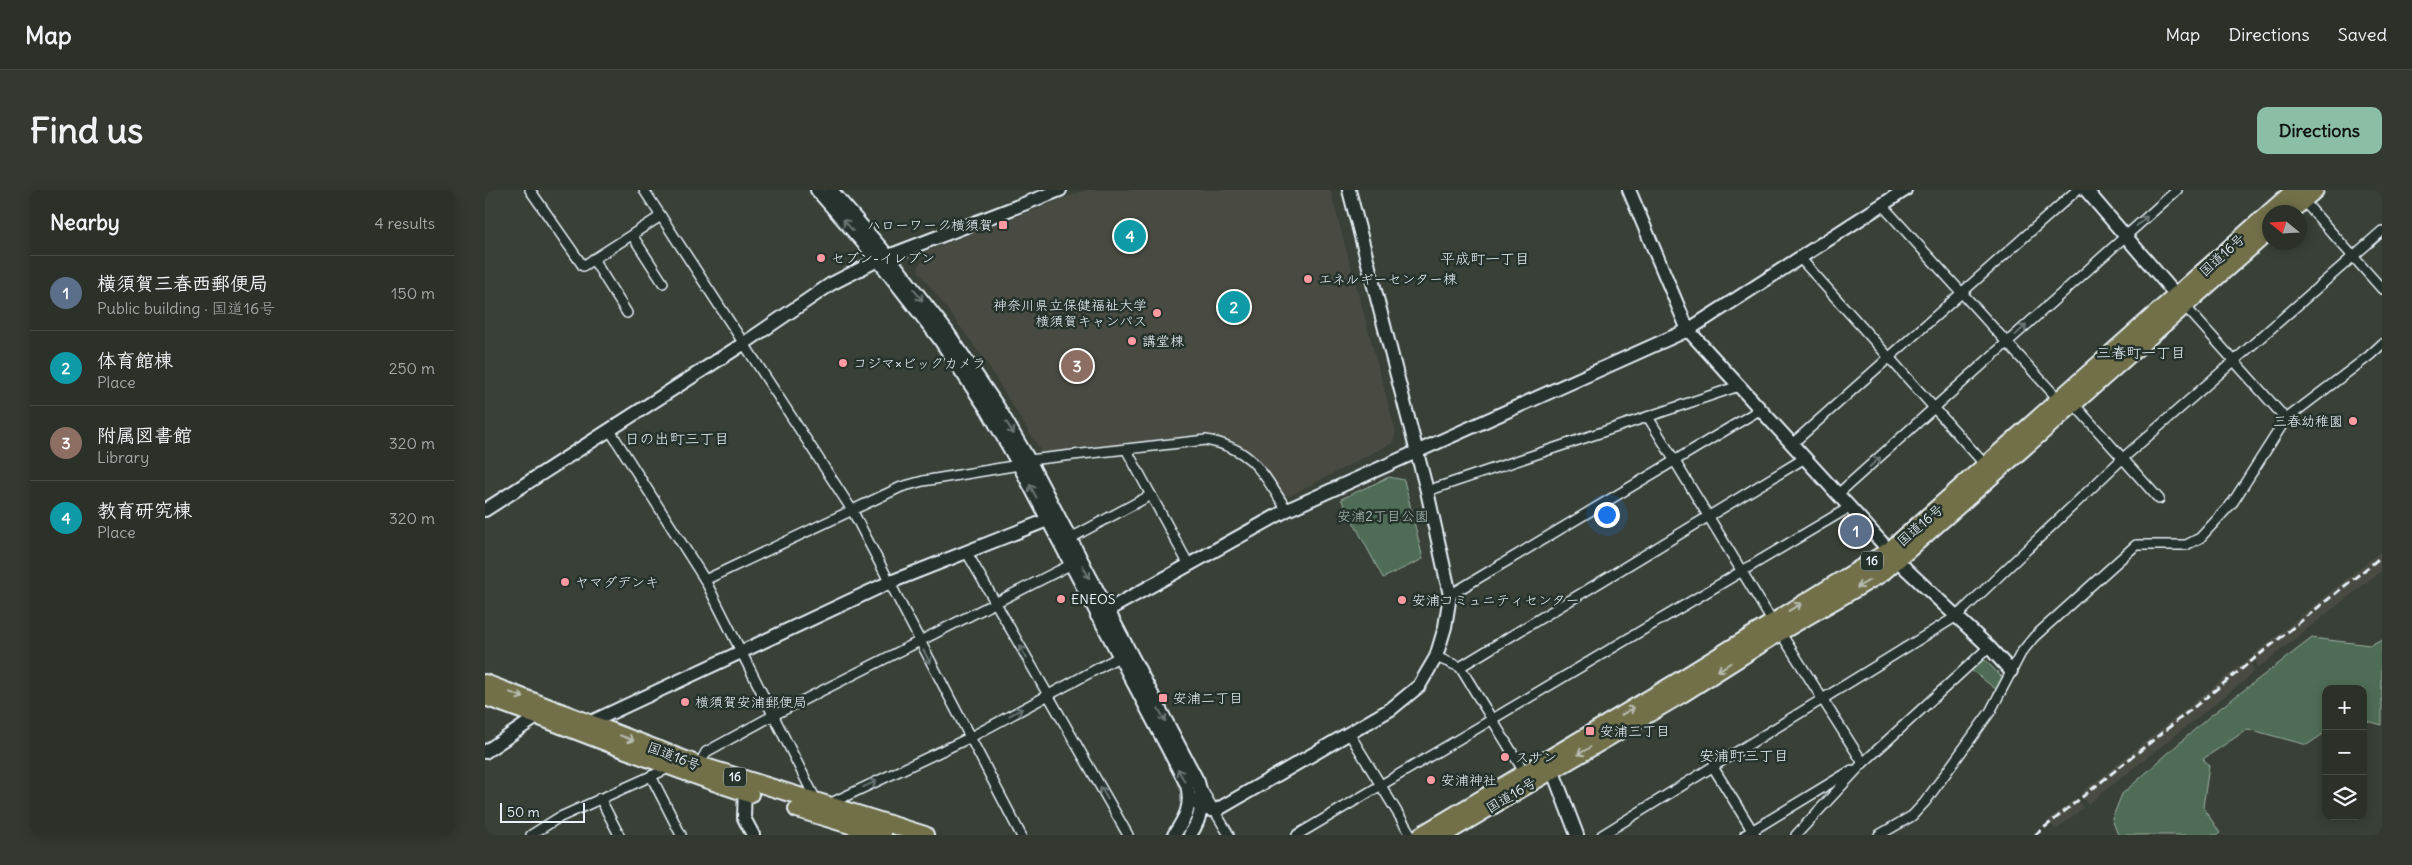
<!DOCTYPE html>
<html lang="en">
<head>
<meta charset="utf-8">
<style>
  body { margin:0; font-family:Delius,"Klee One",sans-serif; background:#333831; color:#f1f3f6 }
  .controls { position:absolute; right:15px; bottom:15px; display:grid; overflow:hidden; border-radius:10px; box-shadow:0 2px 12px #0003 }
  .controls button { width:45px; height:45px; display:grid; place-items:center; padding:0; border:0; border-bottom:1px solid #474b46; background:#2b3029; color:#f1f3f6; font:25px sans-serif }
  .compass { position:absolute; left:1777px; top:15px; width:45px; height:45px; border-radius:50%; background:#2b3029; box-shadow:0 2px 12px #0003; rotate:288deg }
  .scale { position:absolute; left:15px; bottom:12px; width:85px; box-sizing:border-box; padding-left:5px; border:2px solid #e8f1f8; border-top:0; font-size:14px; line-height:18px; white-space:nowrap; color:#e8f1f8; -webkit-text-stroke:4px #26332d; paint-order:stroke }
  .you { position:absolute; left:1121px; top:324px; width:18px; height:18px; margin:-12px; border:4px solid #fff; border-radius:50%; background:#1a73e8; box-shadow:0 0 0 8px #1a73e833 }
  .badge { display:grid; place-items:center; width:32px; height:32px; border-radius:50%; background:#8abfa5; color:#fff; font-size:16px; font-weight:700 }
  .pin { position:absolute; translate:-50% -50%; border:2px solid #fff; box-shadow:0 1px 5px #0006 }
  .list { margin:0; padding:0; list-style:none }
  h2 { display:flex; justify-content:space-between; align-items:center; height:65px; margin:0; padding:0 20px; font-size:21px }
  h2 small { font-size:16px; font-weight:400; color:#a6a9a8 }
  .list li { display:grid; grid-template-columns:32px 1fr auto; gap:15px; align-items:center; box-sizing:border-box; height:75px; padding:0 20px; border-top:1px solid #474b46 }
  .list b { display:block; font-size:19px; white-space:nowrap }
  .list p { margin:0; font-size:16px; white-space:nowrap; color:#a6a9a8 }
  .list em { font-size:16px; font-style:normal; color:#a6a9a8 }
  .icon { flex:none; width:28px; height:28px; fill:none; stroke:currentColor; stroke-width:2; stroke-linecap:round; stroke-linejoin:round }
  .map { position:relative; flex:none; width:1897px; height:645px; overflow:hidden; border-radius:10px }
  header { display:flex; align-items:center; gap:30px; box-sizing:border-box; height:70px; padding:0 25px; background:#2b3029; border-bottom:1px solid #474b46 }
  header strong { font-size:24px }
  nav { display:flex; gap:28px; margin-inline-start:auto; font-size:18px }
  .intro { display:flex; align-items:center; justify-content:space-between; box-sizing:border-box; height:120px; padding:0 30px }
  h1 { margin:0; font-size:35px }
  .button { padding:12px 22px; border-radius:10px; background:#8abfa5; color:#111; font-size:18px; font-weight:700 }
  main { display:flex; gap:30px; padding:0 30px }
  aside { flex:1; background:#2b3029; border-radius:10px; box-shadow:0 2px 12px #0003 }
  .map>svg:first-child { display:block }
  .built { fill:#494c42 }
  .green { fill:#4f6d56; stroke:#9cafa7 }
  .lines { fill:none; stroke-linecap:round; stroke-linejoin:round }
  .street-casing { stroke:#e8f1f8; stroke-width:12 }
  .secondary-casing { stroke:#e8f1f8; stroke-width:16 }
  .highway-casing { stroke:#e8f1f8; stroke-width:20 }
  .street { stroke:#26332d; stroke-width:9 }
  .secondary { stroke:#26332d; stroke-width:12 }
  .highway { stroke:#71704a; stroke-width:16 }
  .rail { stroke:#e8f1f8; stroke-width:3; stroke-dasharray:8 4; stroke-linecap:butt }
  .oneway { stroke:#6a7674 }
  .oneway2 { stroke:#b8bdb2 }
  .poi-dot { fill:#ff9aa2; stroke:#26332d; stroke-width:2 }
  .labels { text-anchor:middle; stroke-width:5; stroke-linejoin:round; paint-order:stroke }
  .shield { fill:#26332d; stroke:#aeb8bb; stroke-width:1 }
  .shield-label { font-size:12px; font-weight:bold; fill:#e8f1f8 }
  .poi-label { font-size:14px; fill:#e8f1f8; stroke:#26332d; text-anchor:start }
  .street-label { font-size:14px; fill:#e8f1f8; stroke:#26332d }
  .park-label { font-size:14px; fill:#abbcb7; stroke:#26332d }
  .neighbourhood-label { font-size:15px; fill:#e8f1f8; stroke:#26332d }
</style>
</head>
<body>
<header>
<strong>Map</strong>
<nav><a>Map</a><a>Directions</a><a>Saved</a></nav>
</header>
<div class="intro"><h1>Find us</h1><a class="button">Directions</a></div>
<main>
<aside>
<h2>Nearby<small>4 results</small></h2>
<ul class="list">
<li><span class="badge" style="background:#5c6f8a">1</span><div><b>横須賀三春西郵便局</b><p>Public building · 国道16号</p></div><em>150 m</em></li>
<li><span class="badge" style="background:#0f9aa8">2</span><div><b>体育館棟</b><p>Place</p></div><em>250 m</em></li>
<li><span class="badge" style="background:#8d6e63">3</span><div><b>附属図書館</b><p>Library</p></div><em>320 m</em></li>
<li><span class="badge" style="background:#0f9aa8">4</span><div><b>教育研究棟</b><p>Place</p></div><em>320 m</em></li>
</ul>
</aside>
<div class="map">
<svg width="1897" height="645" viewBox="0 0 1897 645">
  <rect width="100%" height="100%" fill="#394037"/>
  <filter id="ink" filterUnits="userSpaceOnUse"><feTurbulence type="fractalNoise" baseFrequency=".02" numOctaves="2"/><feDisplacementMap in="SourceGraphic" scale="10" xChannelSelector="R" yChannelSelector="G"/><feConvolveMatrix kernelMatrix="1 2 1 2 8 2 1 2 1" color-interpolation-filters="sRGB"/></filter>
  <g filter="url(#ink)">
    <g class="built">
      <polygon points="601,0 845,0 911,243 907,253 804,306 795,303 775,272 751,252 722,244 557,263 497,166 433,80 435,73 440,71 437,63"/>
      <polygon points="1897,360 1897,380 1773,478 1768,465"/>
      <polygon points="1764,468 1769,481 1759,491 1603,614 1595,604"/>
      <polygon points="1591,608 1598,618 1571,640 1563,630"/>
    </g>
    <g class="green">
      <polygon points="904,287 919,290 938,369 898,388 856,309"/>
      <polygon points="1827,448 1885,455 1897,449 1897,535 1878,530 1878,499 1841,499 1841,542 1822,555 1763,539 1718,569 1724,576 1718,617 1735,643 1732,645 1633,645 1627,629 1637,604 1725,526"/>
      <polygon points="1495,470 1500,470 1518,488 1512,500 1486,480"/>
    </g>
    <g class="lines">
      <defs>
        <g id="street">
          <polyline points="45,0 98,76 176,26"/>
          <polyline points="159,0 367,320 536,645"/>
          <polyline points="1816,8 1897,99"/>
          <polyline points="1397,15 1575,211"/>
          <polyline points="147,45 178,93"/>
          <polyline points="1315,68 1503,278"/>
          <polyline points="108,69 142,123"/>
          <polyline points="1699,115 1801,229"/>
          <polyline points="1588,213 1674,309"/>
          <polyline points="1163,227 1287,431"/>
          <polyline points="124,239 220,390 332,612"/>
          <polyline points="1307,254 1592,0"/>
          <polyline points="641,259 704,375"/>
          <polyline points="942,301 1254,196"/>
          <polyline points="1353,304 1692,0"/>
          <polyline points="584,349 666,305"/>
          <polyline points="481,361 643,645"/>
          <path d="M220,390L416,297L438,291L534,275L544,270L721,250C769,259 777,283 802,320"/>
          <polyline points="965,405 1276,219"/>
          <polyline points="1295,442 1378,573"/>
          <polyline points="951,467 975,477 1041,585"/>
          <polyline points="975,477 1320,268"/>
          <polyline points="864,543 926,645"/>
          <polyline points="214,575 221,562 287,526 585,375"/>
          <polyline points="1228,577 1270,645"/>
          <polyline points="166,586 196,645"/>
          <polyline points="716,598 744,645"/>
          <polyline points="115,608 134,645"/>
          <polyline points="344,614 484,548 634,467"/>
          <polyline points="46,645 73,628 184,578"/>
          <polyline points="812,645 1365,317"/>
          <polyline points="1117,645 1472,426 1637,269 1897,41"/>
          <polyline points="1260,645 1367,580"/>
          <polyline points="1311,645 1378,573 1504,457"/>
          <polyline points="1394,645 1427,626 1440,612 1505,522 1536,463 1549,447 1651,355 1701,355 1715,348 1748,312 1801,229 1884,166 1897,154"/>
        </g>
        <g id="secondary">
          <path d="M332,0L393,70L453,147L503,221L534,275L702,595C707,616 701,627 689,645"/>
          <path d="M346,0L403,66L463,143L513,217L544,270L713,592C719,612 717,627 705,645"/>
          <polyline points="1144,0 1203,140 1421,379 1504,457 1526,481"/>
          <polyline points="1601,0 1697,112"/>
          <polyline points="0,320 258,154 346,94 393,70 575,0"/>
          <polyline points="612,426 802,320 1203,140 1420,0"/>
          <polyline points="100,535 403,393 570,327"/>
          <polyline points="0,562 59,522"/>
          <polyline points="1065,574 1092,645"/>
          <polyline points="260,595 259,628 268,645"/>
          <polyline points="705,608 717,618 730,621 906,519 934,496 951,467 960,437 965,405 942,301 864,0"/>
        </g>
        <g id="highway">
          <polyline points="1785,22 1810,0"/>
          <polyline points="1805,22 1830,0"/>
          <polyline points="0,493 214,575 440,645"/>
          <path d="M0,507C89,538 175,576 265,604"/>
          <polyline points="312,619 398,645"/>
          <polyline points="936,645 1190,493 1405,360 1784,23"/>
          <polyline points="958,645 1197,504 1295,442 1397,383 1784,41"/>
        </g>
      </defs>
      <use href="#street" class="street-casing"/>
      <use href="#secondary" class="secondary-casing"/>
      <use href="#highway" class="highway-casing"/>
      <use href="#street" class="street"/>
      <use href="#secondary" class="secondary"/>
      <use href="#highway" class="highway"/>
      <polyline class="rail" points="1550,645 1897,366"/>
    </g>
    <defs><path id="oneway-shaft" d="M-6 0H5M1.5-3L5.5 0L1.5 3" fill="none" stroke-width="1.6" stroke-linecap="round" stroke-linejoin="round" transform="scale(1.25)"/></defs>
    <g class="oneway">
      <use href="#oneway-shaft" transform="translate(1657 31) rotate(-42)"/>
      <use href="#oneway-shaft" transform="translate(363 35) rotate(-131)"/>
      <use href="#oneway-shaft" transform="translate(433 105) rotate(52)"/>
      <use href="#oneway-shaft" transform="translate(1536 140) rotate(-42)"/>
      <use href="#oneway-shaft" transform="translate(525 238) rotate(59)"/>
      <use href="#oneway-shaft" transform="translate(1390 272) rotate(-41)"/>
      <use href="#oneway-shaft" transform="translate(548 301) rotate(-118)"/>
      <use href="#oneway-shaft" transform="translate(601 382) rotate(62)"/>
      <use href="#oneway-shaft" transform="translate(538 462) rotate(-120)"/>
      <use href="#oneway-shaft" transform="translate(442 467) rotate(62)"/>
      <use href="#oneway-shaft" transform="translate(531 522) rotate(-29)"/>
      <use href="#oneway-shaft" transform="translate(677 525) rotate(62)"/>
      <use href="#oneway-shaft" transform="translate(696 585) rotate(-118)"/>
      <use href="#oneway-shaft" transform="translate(385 594) rotate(-25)"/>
      <use href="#oneway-shaft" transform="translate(619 603) rotate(-120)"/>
    </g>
    <g class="oneway2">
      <use href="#oneway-shaft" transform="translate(1378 394) rotate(150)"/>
      <use href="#oneway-shaft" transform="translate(1310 417) rotate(-31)"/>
      <use href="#oneway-shaft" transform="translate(1239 477) rotate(148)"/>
      <use href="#oneway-shaft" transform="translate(32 505) rotate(21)"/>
      <use href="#oneway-shaft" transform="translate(1143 521) rotate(-31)"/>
      <use href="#oneway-shaft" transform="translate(142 548) rotate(21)"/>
      <use href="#oneway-shaft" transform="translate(1099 561) rotate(150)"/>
    </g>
  </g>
  <g class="poi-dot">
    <rect x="513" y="30" width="10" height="10" rx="2.5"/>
    <circle cx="336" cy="68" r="5"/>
    <circle cx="823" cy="89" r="5"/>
    <circle cx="672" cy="123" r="5"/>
    <circle cx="647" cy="151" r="5"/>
    <circle cx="358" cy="173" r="5"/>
    <circle cx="1868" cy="231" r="5"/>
    <circle cx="80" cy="392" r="5"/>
    <circle cx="576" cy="409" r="5"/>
    <circle cx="917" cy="410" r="5"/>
    <rect x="673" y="503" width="10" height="10" rx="2.5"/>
    <circle cx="200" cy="512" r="5"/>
    <rect x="1100" y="536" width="10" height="10" rx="2.5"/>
    <circle cx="1020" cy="567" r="5"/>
    <circle cx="946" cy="590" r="5"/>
  </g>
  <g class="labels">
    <g class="shield">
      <rect x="1376" y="361.5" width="22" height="19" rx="4"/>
      <rect x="239" y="577.5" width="22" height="19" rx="4"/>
    </g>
    <g class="shield-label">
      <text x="1387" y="375">16</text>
      <text x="250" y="591">16</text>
    </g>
    <g class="poi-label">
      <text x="508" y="40" text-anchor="end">ハローワーク横須賀</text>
      <text x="346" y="73">セブン-イレブン</text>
      <text x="833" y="94">エネルギーセンター棟</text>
      <text x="662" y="120" text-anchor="end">神奈川県立保健福祉大学<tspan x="662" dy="16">横須賀キャンパス</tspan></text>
      <text x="657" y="156">講堂棟</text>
      <text x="368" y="178">コジマ×ビックカメラ</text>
      <text x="1858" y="236" text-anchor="end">三春幼稚園</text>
      <text x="90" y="397">ヤマダデンキ</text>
      <text x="586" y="414">ENEOS</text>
      <text x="927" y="415">安浦コミュニティセンター</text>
      <text x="688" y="513">安浦二丁目</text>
      <text x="210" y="517">横須賀安浦郵便局</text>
      <text x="1115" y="546">安浦三丁目</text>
      <text x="1030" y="572">スサン</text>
      <text x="956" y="595">安浦神社</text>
    </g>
    <g class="street-label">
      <text transform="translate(1737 65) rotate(-42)" y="5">国道16号</text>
      <text transform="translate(1435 335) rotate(-41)" y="5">国道16号</text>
      <text transform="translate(189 566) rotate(21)" y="5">国道16号</text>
      <text transform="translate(1026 605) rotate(-31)" y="5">国道16号</text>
    </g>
    <g class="park-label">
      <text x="898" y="331">安浦2丁目公園</text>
    </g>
    <g class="neighbourhood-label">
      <text x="1000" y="74">平成町一丁目</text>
      <text x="1656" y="168">三春町一丁目</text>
      <text x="192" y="254">日の出町三丁目</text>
      <text x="1259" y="571">安浦町三丁目</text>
    </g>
  </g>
</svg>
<div class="controls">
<button>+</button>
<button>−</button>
<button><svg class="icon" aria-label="layers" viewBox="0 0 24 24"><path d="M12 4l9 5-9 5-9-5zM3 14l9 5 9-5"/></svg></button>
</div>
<svg class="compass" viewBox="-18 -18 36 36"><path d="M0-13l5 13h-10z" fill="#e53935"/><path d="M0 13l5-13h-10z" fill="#a6a9a8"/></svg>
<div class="scale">50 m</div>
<div class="you"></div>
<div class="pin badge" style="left:1371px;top:341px;background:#5c6f8a">1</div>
<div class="pin badge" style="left:749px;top:117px;background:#0f9aa8">2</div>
<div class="pin badge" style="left:592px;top:176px;background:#8d6e63">3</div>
<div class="pin badge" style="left:645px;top:46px;background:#0f9aa8">4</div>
</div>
</main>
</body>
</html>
